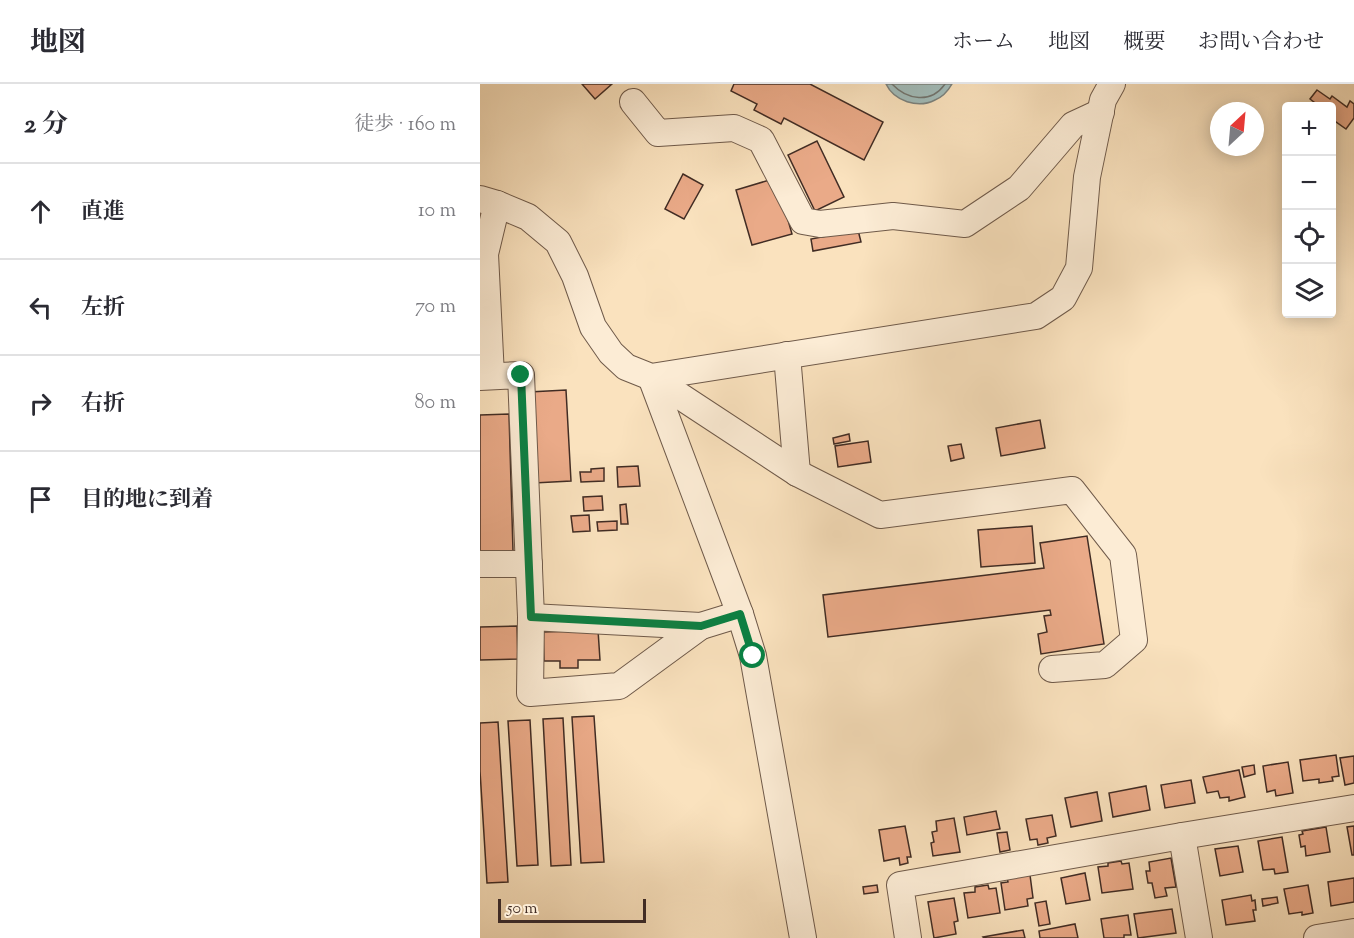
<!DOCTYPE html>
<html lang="ja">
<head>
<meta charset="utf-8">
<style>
  body { margin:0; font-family:"Sorts Mill Goudy","Noto Serif JP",serif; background:#f7f7f7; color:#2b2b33 }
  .controls { position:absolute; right:18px; top:18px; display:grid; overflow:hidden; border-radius:6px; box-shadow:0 3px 15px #0003 }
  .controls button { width:54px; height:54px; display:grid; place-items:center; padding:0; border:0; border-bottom:2px solid #e1e1e2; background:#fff; color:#2b2b33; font:30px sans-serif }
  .compass { position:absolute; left:730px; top:18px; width:54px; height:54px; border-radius:50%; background:#fff; box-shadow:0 3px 15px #0003; rotate:26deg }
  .scale { position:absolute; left:18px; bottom:15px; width:148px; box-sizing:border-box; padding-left:6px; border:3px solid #412c24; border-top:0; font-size:16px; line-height:21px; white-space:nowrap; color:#412c24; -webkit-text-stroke:4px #fcecd5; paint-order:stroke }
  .stop { position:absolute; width:18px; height:18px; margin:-14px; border:4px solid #0b8043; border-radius:50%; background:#fff }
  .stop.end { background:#0b8043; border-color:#fff; box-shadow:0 2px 6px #0008 }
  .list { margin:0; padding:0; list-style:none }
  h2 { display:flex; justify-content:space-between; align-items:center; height:78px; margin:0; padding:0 24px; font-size:26px }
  h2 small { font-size:20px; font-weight:400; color:#7c7c81 }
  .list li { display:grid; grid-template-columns:39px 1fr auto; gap:18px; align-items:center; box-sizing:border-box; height:96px; padding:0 24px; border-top:2px solid #e1e1e2 }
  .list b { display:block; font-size:22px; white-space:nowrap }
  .list em { font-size:20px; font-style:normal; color:#7c7c81 }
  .icon { flex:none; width:33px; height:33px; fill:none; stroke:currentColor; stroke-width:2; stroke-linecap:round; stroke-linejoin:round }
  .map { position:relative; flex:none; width:874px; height:854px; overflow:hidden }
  header { display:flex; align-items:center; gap:36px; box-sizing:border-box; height:84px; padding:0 30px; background:#fff; border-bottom:2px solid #e1e1e2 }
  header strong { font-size:28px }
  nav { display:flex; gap:33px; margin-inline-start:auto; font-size:21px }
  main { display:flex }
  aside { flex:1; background:#fff }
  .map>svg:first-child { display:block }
  .water { fill:#a1bcba; stroke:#7b827e; stroke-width:1.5 }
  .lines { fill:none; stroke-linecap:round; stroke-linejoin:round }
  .shore { stroke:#71746f; stroke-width:1.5 }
  .building { fill:#eaaa88; stroke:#412c24; stroke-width:1.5 }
  .minor-casing { stroke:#6f5a4a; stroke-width:28 }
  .minor { stroke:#fcecd5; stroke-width:26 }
  .route { stroke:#0b8043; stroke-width:8 }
</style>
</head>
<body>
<header>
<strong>地図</strong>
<nav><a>ホーム</a><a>地図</a><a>概要</a><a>お問い合わせ</a></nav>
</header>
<main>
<aside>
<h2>2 分<small>徒歩 · 160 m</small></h2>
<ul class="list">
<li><svg class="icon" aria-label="ahead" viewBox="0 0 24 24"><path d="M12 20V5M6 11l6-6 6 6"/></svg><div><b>直進</b></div><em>10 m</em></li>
<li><svg class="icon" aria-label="left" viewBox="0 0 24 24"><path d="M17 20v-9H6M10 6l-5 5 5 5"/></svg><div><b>左折</b></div><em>70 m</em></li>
<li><svg class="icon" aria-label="right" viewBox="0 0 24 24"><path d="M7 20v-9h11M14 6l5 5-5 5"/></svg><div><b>右折</b></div><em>80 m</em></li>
<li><svg class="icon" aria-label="arrive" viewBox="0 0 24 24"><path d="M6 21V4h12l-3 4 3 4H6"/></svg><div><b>目的地に到着</b></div></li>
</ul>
</aside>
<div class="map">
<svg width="874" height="854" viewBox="0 0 874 854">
  <rect width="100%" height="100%" fill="#fae2be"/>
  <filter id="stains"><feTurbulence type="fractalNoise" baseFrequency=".00333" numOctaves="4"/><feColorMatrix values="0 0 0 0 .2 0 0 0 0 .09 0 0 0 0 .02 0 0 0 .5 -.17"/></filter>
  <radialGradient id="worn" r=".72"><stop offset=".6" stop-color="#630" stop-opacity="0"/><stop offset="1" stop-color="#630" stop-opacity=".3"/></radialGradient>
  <path class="water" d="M406,0H472C468,7 463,13 455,16C438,25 414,17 406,0Z"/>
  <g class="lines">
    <path class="shore" d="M412,0C427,16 451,20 465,0"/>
  </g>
  <g class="building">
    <polygon points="102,0 132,0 115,15"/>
    <polygon points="254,0 330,0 403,38 384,76 304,34 301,40 274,26 277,20 251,7"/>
    <polygon points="837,6 850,15 852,12 867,23 870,17 874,20 874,34 866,45 852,35 852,22 833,22 835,19 830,15"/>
    <polygon points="337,57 364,113 335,127 308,71"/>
    <polygon points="203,90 223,101 204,135 185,125"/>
    <polygon points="296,94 312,150 272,161 256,106"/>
    <polygon points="378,146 381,158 333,167 331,155"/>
    <polygon points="86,306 91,397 54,399 49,308"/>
    <polygon points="29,330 33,467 0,468 0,331"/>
    <polygon points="560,336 565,364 521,372 516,344"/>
    <polygon points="369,350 370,357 354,360 353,354"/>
    <polygon points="388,357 391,378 358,383 355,362"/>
    <polygon points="481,360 484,374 471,377 468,362"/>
    <polygon points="158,382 160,402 138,403 137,383"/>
    <polygon points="124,384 124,397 101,398 100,388 111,388 111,385"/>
    <polygon points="122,412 123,426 104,427 103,413"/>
    <polygon points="146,420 148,440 141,440 140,421"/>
    <polygon points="109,431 110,447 93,448 91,432"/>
    <polygon points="137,437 137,446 118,447 117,438"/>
    <polygon points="552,442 555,479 501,483 498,446"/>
    <polygon points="607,452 624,560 561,570 558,550 567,548 564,532 571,531 570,526 348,553 343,511 564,484 560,459"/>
    <polygon points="37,542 38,575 0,576 0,543"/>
    <polygon points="118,546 120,576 98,576 98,584 80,584 80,577 64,577 63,548"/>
    <polygon points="114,632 124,778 101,779 92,633"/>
    <polygon points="83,634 91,781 71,782 63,635"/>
    <polygon points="50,636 58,781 37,782 28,637"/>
    <polygon points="18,638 28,798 7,799 0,687 0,639"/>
    <polygon points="856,671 859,692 852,693 853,697 839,699 839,695 823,697 820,676"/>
    <polygon points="874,672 874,699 865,701 860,674"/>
    <polygon points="808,678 813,709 796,712 795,706 787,708 783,682"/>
    <polygon points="774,681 775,690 764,693 762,683"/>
    <polygon points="759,686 765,713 749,717 749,713 740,714 738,707 727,709 723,693"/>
    <polygon points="711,696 715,719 685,724 681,701"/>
    <polygon points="666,702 670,726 633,733 629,709"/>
    <polygon points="617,708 622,737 591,743 585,714"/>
    <polygon points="516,727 520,745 487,751 484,733"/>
    <polygon points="572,731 576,752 567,754 568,759 558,761 557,755 550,756 546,735"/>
    <polygon points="474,734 480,768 453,772 451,759 454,758 452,748 457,747 456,737"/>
    <polygon points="425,742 431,773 427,773 428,779 420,781 419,774 404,777 399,746"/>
    <polygon points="874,742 874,771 872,771 867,743"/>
    <polygon points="846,743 850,768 826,772 825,762 821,763 819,751 823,750 822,747"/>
    <polygon points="527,748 530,766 520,768 517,749"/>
    <polygon points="802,753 808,788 795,790 794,785 783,786 778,757"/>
    <polygon points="758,762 763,788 740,792 735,765"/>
    <polygon points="691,774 696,803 685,804 687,812 675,814 672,799 668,799 666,787 670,787 669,778"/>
    <polygon points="641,777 642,780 649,779 653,805 622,809 618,783 628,782 628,779"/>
    <polygon points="605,789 610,816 586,820 581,794"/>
    <polygon points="550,791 553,814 547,815 548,822 525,826 521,799 528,798 527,794"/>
    <polygon points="874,794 874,818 851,822 848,798"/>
    <polygon points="397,801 398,808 384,810 383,803"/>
    <polygon points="508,801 509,805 516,804 520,829 488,834 484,809 495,808 495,803"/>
    <polygon points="828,801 833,829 822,831 822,828 809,830 804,805"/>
    <polygon points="771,811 772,817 775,816 776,826 773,826 775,837 746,841 742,816"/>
    <polygon points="797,813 798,819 783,822 782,815"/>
    <polygon points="474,814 478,837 474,838 476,850 454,854 448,818"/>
    <polygon points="566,817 570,840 559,842 555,819"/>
    <polygon points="692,825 696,849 658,854 654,830"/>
    <polygon points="648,831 651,851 644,851 644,854 624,854 621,835"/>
    <polygon points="595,840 598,854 560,854 559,847"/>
    <polygon points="543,846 545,854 504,854 503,853"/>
  </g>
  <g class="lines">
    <defs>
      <g id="minor">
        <polyline points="153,18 178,49 254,44 281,56 323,137 340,140 413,132 485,140 539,104 593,41 621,28"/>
        <polyline points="0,115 17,120 48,133 78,158 95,192 113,243 131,269 146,283 171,293 556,232 583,214 599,184 607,93 623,16 632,0"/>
        <polyline points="307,271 317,389"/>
        <polyline points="11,292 5,170 17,120"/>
        <polyline points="0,293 41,291 51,533 50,609 139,602 221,542 260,530"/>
        <polyline points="171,293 317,389 400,431 592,406 643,471 654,556 625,581 572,585"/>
        <polyline points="171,293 260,530 273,572 323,854"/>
        <polyline points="0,480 49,480"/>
        <polyline points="51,533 221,542"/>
        <polyline points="702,752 719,854"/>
        <polyline points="428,854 420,801 702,752 874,724"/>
        <polyline points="837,854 874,848"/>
      </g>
    </defs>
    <use href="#minor" class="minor-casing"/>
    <use href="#minor" class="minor"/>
  </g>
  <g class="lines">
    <polyline class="route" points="41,291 51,533 221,542 260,530 273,572"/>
  </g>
  <rect width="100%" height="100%" filter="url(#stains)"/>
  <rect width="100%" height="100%" fill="url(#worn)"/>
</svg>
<div class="controls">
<button>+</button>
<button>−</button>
<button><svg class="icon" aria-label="locate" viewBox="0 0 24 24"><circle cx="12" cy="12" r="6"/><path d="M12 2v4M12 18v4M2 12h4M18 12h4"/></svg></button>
<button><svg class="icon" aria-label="layers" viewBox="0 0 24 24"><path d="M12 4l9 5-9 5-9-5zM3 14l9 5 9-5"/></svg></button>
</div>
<svg class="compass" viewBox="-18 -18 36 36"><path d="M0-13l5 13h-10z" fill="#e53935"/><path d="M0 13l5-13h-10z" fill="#7c7c81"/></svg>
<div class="scale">50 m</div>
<div class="stop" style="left:273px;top:572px"></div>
<div class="stop end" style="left:41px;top:291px"></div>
</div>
</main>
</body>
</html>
